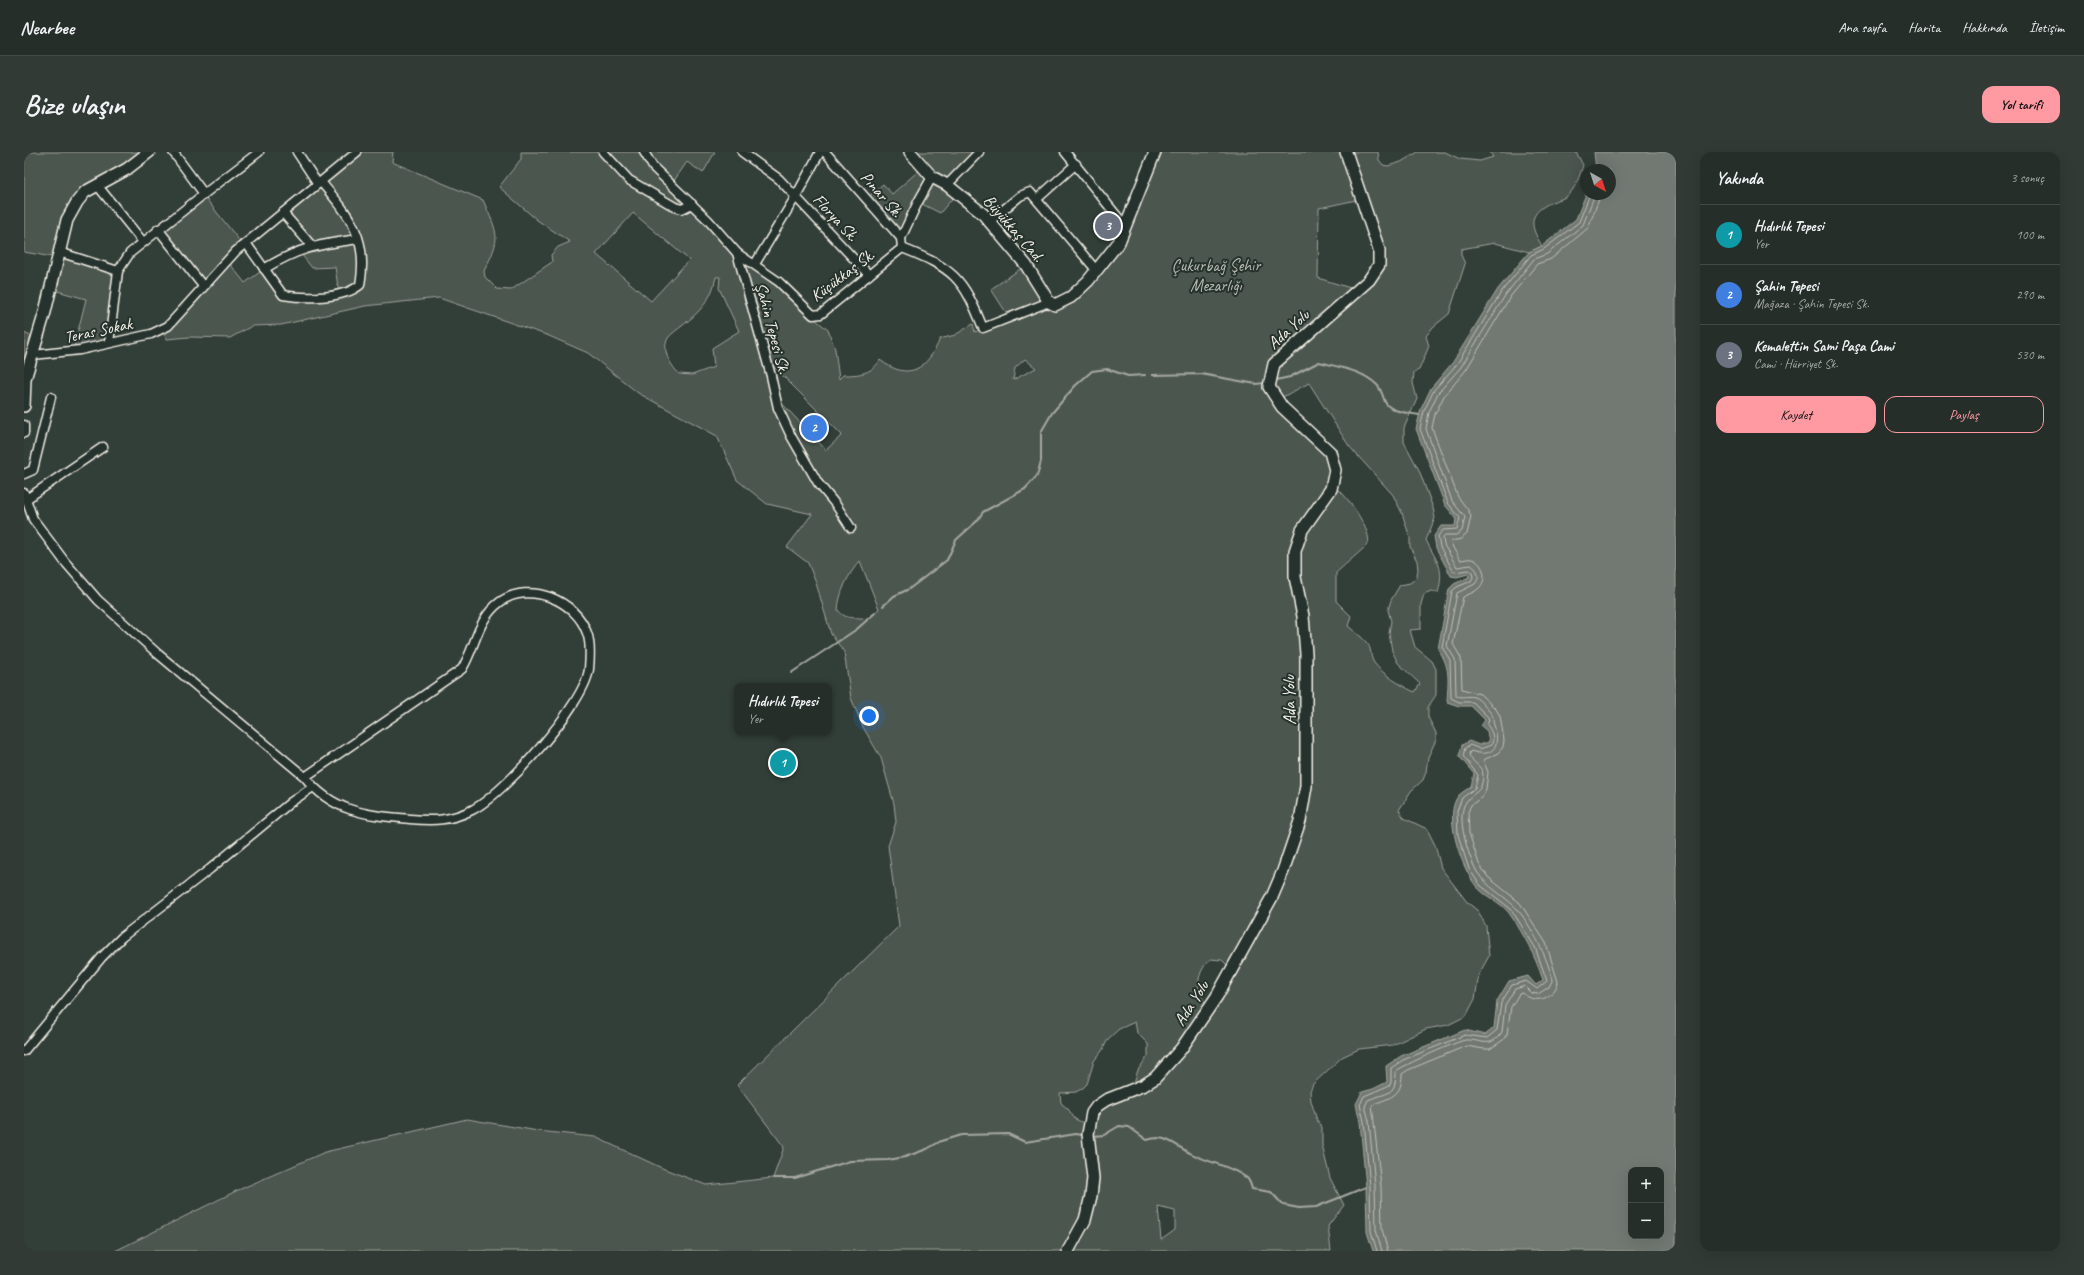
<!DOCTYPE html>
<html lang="tr">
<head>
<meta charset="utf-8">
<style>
  body { margin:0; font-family:Caveat,sans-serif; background:#323a36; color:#f1f3f6 }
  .controls { position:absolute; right:12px; bottom:12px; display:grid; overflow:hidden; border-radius:8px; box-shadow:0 4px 16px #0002 }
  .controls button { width:36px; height:36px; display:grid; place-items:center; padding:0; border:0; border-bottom:1px solid #424a47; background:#262e2a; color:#f1f3f6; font:20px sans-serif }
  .compass { position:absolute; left:1556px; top:12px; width:36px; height:36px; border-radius:50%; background:#262e2a; box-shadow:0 4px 16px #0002; rotate:141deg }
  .you { position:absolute; left:845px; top:564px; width:14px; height:14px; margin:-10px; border:3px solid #fff; border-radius:50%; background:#1a73e8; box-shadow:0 0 0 6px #1a73e833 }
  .badge { display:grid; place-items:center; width:26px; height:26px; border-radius:50%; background:#ff9aa2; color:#fff; font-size:13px; font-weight:700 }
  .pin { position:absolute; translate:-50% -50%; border:2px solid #fff; box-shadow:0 1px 4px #0006 }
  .popup { position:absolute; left:710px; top:531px; width:98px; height:52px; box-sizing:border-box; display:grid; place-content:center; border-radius:8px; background:#262e2a; filter:drop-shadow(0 1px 3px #0005); font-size:13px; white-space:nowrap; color:#a4a8a8 }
  .popup b { font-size:15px; color:#f1f3f6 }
  .popup::after { content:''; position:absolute; left:50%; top:100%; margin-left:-8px; border:8px solid transparent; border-top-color:#262e2a }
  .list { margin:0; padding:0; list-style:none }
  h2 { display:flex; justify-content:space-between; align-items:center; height:52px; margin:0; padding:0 16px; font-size:17px }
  h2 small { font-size:13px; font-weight:400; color:#a4a8a8 }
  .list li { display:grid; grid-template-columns:26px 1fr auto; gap:12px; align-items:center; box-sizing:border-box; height:60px; padding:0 16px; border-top:1px solid #424a47 }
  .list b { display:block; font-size:15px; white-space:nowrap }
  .list p { margin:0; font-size:13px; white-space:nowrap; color:#a4a8a8 }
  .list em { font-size:13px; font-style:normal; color:#a4a8a8 }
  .actions { display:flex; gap:8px; padding:12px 16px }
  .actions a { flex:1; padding:9px 0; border:1px solid #ff9aa2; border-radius:12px; text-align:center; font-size:14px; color:#ff9aa2 }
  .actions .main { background:#ff9aa2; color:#111 }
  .map { position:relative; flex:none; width:1652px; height:1099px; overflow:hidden; border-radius:12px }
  header { display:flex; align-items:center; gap:24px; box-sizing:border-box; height:56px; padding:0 20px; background:#262e2a; border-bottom:1px solid #424a47 }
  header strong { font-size:19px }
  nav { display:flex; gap:22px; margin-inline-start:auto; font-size:14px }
  .intro { display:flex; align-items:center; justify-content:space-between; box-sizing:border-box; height:96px; padding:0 24px }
  h1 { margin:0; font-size:28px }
  .button { padding:10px 18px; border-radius:12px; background:#ff9aa2; color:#111; font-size:14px; font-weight:700 }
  main { display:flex; gap:24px; padding:0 24px }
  aside { flex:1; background:#262e2a; border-radius:12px; box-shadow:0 4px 16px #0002 }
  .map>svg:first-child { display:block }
  .green { fill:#4c564f; stroke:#a0a49c; fill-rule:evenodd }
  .water { fill:#727972; stroke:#a6a9a1; fill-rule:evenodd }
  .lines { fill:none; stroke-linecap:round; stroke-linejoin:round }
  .shore { stroke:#c0c1b9; stroke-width:1 }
  .stream { stroke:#a6a9a1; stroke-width:2 }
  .street-casing { stroke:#f4f1e8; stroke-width:11 }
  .secondary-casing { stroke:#f4f1e8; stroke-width:14 }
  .street { stroke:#26332d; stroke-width:8 }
  .secondary { stroke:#26332d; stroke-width:11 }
  .labels { text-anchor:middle; stroke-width:4; stroke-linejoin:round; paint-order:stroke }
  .street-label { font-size:17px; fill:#f4f1e8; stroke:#26332d }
  .park-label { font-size:17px; fill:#b9bbb2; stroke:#26332d }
</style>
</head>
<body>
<header>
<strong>Nearbee</strong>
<nav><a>Ana sayfa</a><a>Harita</a><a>Hakkında</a><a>İletişim</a></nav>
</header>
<div class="intro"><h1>Bize ulaşın</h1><a class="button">Yol tarifi</a></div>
<main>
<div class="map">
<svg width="1652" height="1099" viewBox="0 0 1652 1099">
  <rect width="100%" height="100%" fill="#323e38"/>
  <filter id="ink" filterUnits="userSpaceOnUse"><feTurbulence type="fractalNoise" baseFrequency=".025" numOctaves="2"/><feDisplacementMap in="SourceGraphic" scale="8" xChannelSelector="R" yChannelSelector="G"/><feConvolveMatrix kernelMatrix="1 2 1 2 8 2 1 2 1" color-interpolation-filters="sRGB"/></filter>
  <g filter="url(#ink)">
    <g class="green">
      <polygon points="0,0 125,0 53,50 35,100 94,119 85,191 49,199 62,147 26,137 34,106 0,100"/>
      <path d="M333,0H369L368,10L459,48C474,83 478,84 460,119L461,125L473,137L487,138L528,110L527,103L534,95L546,90L513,68L475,35L497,7V0H691L679,21L663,10L647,33L713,101L791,163V167L804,178L811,197L815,227L819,223C834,223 848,222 856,208C885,230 903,217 916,187L931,183L949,172L951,180L985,165L967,137L1002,113L1025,150L1038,151L1095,90L1131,0H1354L1355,8L1359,13L1364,14L1377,10L1394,0H1421L1436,7L1456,9L1469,5L1466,0H1552L1559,13C1556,23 1551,38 1543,44C1539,47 1533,48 1528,50C1504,61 1505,73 1518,94L1505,100L1471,91L1437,97V103L1441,112L1425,162L1409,175L1402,184L1405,194L1395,218L1390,220L1389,231L1393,247L1380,276V290L1395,318L1409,356L1411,366L1402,388C1413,411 1421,414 1414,441L1407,439L1400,442L1397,452V477L1386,478L1391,495L1408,509L1412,517V543L1404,555V565L1412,581V588L1404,605L1402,620L1399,628L1387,639L1375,658L1380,666L1403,677L1411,693L1417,716L1443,750L1454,759L1462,774L1465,804L1455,822L1451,847L1442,864L1424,873L1402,877L1369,893L1335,897L1318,905L1289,932L1286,939L1287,949L1293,968L1298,975V993L1306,1026L1320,1053L1304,1074L1307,1099H463L462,1098L461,1099H91L212,1039L301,1000L443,967L514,979L571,985L638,1016L682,1033L749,1026L760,995L713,933L875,774L864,694L872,670L870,652L857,606L839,575L827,546L820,500L807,482L792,431L784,411L763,395L788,362L743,352L713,328L693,284L614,241L564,201L525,184L415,146L341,154L257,173L228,174L206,186L165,185L143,187L137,178L179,134L134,77L179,43L219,93L203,108L221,131L240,117L259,143L315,142L311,115L288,116L274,98L288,94L259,61ZM1337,47L1355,98L1345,128L1333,138L1294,126L1295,56ZM609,61L665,108L627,149L572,102ZM692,125H696L695,136L715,179L688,196L690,215L668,223L655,222C647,213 637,199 644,186C647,182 654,177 658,174C676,160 688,147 692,125ZM1001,207L1012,216L989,228L991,216ZM743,208L818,283L802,298L752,245ZM1285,231L1325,294L1369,343L1378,361L1386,386V395L1393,409L1394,418L1392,426L1386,431L1376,433L1367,448L1364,458L1367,469L1365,481L1368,499L1374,511L1396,532L1391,540C1380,536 1354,519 1349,509C1346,503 1348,497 1343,491C1338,485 1331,480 1324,474L1327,464L1312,449V421C1318,415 1342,395 1344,392C1349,381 1325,347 1316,339C1313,338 1310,337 1307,337L1306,300L1253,248ZM836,409L855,457L843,467C831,464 822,469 814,458C815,441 824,422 836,409ZM1186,807L1198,808L1208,818L1185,856C1171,839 1171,823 1186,807ZM1111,870L1113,881L1124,892V904L1114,918L1108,937L1068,961L1064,973L1051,967L1044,957L1037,951L1036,941L1052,940L1059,936L1063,932L1070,909L1078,899L1084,887L1095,877ZM1134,1055L1151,1059V1078L1137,1088Z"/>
      <polygon points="886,0 955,0 924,33 933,41 916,61 894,50 877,86 842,47 859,32 868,42 899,15"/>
      <polygon points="0,181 13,187 0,245"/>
    </g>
    <path class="water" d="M1570,0H1652V1099H1349L1343,1080L1342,1035L1336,970L1332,952L1338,940L1349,937L1363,930L1362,914L1377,904L1441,878L1461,883L1470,876L1473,849L1485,829L1504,824L1512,833L1519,828C1510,802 1501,784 1485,761C1477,750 1461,745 1452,734C1438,717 1418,662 1435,643C1438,640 1444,637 1447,634L1450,622L1435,604L1438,593L1445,589L1455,593L1465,590L1463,579L1457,574L1461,568L1447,554H1435L1423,550C1424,527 1427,516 1414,497L1425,437L1430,432L1445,425L1444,422L1433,425L1427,424L1412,396L1410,384L1417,374H1431L1432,366L1421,353L1392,277L1397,257L1407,236L1429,210L1474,137L1505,100L1518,94L1552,67L1562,42H1586V18H1572ZM1607,1018H1637V1084H1607Z"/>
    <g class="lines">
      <g class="shore">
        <path d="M1353,1099L1347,1079L1346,1035L1340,969L1336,953L1340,944L1366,933L1367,930V916L1379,908L1441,883L1463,886L1473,878L1477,851L1488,833L1502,829L1513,837L1523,829L1511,795L1487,757L1456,733L1445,717L1434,683L1433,659L1438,646L1451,636L1454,623L1439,604L1441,596L1446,593L1456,597L1467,593C1471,588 1468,578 1463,573L1465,568L1464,565L1449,550H1435L1427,546L1426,508L1418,495L1428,439L1433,435L1447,429L1449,425L1448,420L1445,418L1430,420L1416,395L1414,384L1419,378L1433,377L1436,366L1424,351L1396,277L1400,259L1410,238L1433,212L1478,139L1507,103L1520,97L1555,70L1566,42"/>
        <path d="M1358,1099L1352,1078L1351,1034L1345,969L1341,954L1344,948C1364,940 1372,944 1372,919C1378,914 1435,888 1442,888C1457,887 1466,898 1478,880L1481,853L1491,837L1501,834L1508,841L1514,842L1525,835L1528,829C1527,811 1502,763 1488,752C1475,740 1457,731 1450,714C1443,699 1432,664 1442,650C1450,638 1458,643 1459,623C1459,613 1445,610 1445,601L1447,599C1470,607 1477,593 1470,573C1468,568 1471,565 1466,560C1461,555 1456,547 1450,545C1443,543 1437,547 1432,543L1431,507L1423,494L1433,441L1451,432C1456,426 1455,418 1447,413L1433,415L1420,393L1419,386L1421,383H1432L1438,379L1441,365L1428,349L1402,277L1405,260L1414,241L1437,215L1482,142L1510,107L1523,102L1559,73L1571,42"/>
        <path d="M1364,1099L1358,1077L1357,1034L1348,953C1366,945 1378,945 1378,922L1384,918L1442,894L1460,897H1466L1479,888L1483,882L1487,855L1495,842L1499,841C1511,853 1530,847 1534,830L1522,791L1496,751L1464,725L1455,712L1445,681L1444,660L1447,653L1458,645L1462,637L1464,620L1459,608L1473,602L1479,595L1480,588L1476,564L1472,557L1456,542L1438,537L1437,506L1429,492L1439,445C1444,442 1450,441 1455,436C1464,428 1460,411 1448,407C1444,406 1440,408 1436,408L1427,392L1428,389L1437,387L1443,382L1447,364L1444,358L1434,345L1408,276L1411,262L1420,244L1442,218L1486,145L1513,112L1527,107L1564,76L1577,42"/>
      </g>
      <g class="stream">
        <polyline points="1128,223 1177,222 1232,232 1240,231"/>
        <path d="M1252,228L1266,225L1295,210C1314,215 1338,218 1353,233C1357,237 1359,244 1361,250C1366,260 1385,261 1395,263"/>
        <polyline points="859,454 870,444 885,437 923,408 932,388 953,369 959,360 1001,337 1013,324 1017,309 1017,280 1028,261 1051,234 1068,219 1083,217 1104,224 1121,223"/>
        <polyline points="767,521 833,477 851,461"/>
        <path d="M1069,984L1080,983L1095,974L1105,975L1123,988C1126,987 1131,986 1135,986C1147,987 1155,996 1166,1001C1184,1011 1206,1013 1223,1026C1226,1029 1227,1033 1228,1037L1247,1040L1259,1053L1275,1056L1292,1055L1342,1035"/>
        <polyline points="749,1026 771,1026 826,1009 864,1008 881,1005 903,997 917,989 937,983 984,982 1001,990 1052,982 1058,983"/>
      </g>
      <defs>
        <g id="street">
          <polyline points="149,0 180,42 235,0"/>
          <polyline points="273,0 294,32"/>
          <polyline points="579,0 605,28 651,55 658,57 668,52"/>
          <polyline points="620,0 629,15 684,68 713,101 747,224 754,256 767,284 794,331 812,353 827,376"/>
          <polyline points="718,0 755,27 845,123"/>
          <polyline points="801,0 877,86"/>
          <polyline points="1041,0 1102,75"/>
          <polyline points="73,33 119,90"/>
          <polyline points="923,33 955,0"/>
          <polyline points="1013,47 1052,12"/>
          <polyline points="259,61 288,94"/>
          <polyline points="966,69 996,44 1006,40 1073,119"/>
          <polyline points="134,77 179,134"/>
          <polyline points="877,86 894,50 908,25"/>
          <path d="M222,91L259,143C280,147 319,147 336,133C345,86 325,63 297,30"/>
          <path d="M878,96C929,116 939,125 959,176L1025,150"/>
          <polyline points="35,100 94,119"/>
          <polyline points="713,101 755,130 789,163 797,162 878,96 877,86"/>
          <polyline points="731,112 772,44 796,0"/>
          <path d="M240,117C276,95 293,93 334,87"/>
          <polyline points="85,191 94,119 106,101 180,42"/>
          <polyline points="9,203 56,198 127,182 144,174 212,99 333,0"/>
          <polyline points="0,273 0,281"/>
          <polyline points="0,322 9,318 27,245"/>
          <path d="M0,341L9,367L41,410L74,448L134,502L281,625C309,661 344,663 386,667C410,669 426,669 448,658C479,643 561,552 565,517C566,506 567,491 563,481C552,448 505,429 476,450C453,467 452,494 438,517L281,625"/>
          <polyline points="1,348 79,295"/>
          <polyline points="0,899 78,805 98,785 186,717 267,650 289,635"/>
        </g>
        <g id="secondary">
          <polyline points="886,0 908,25 923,33 959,62 1002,113 1025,150 1031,153 1047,145 1064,129 1095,90 1131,0"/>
          <polyline points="0,254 1,227 21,160 43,68 53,50 61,40 103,17 125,0"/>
          <polyline points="1044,1099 1061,1068 1067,1044 1069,1026 1064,982 1068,961 1073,954 1082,948 1120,933 1131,926 1157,897 1193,844 1248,745 1259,719 1276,669 1282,634 1282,502 1279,464 1271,425 1271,399 1278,378 1307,337 1311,318 1306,300 1258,255 1245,235 1250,212 1345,128 1355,113 1355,98 1322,0"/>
        </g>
      </defs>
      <use href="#street" class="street-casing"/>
      <use href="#secondary" class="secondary-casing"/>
      <use href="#street" class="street"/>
      <use href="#secondary" class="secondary"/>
    </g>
  </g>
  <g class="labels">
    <g class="street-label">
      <text transform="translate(858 42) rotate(49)" y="6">Pınar Sk.</text>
      <text transform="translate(812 65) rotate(47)" y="6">Florya Sk.</text>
      <text transform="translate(990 76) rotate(49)" y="6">Büyükkaş Cad.</text>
      <text transform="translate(818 123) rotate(-37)" y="6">Küçükkaş Sk.</text>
      <text transform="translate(749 176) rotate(75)" y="6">Şahin Tepesi Sk.</text>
      <text transform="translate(1264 177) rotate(-42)" y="6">Ada Yolu</text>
      <text transform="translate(74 178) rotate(-12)" y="6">Teras Sokak</text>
      <text transform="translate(1265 548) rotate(-90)" y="6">Ada Yolu</text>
      <text transform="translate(1167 851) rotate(-57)" y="6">Ada Yolu</text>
    </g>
    <g class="park-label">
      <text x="1192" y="119">Çukurbağ Şehir<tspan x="1192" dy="20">Mezarlığı</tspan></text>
    </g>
  </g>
</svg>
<div class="controls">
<button>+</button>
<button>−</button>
</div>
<svg class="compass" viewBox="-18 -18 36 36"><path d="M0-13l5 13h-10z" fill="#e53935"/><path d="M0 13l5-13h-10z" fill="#a4a8a8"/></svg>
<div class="you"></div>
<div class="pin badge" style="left:759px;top:611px;background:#0f9aa8">1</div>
<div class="popup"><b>Hıdırlık Tepesi</b>Yer</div>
<div class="pin badge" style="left:790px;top:276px;background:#3f7fe0">2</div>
<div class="pin badge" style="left:1084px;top:74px;background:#6b7280">3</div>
</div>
<aside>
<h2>Yakında<small>3 sonuç</small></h2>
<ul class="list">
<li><span class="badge" style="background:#0f9aa8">1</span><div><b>Hıdırlık Tepesi</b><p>Yer</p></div><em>100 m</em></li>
<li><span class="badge" style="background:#3f7fe0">2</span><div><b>Şahin Tepesi</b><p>Mağaza · Şahin Tepesi Sk.</p></div><em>290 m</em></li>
<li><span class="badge" style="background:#6b7280">3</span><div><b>Kemalettin Sami Paşa Cami</b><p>Cami · Hürriyet Sk.</p></div><em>530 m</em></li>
</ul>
<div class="actions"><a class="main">Kaydet</a><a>Paylaş</a></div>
</aside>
</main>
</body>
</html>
